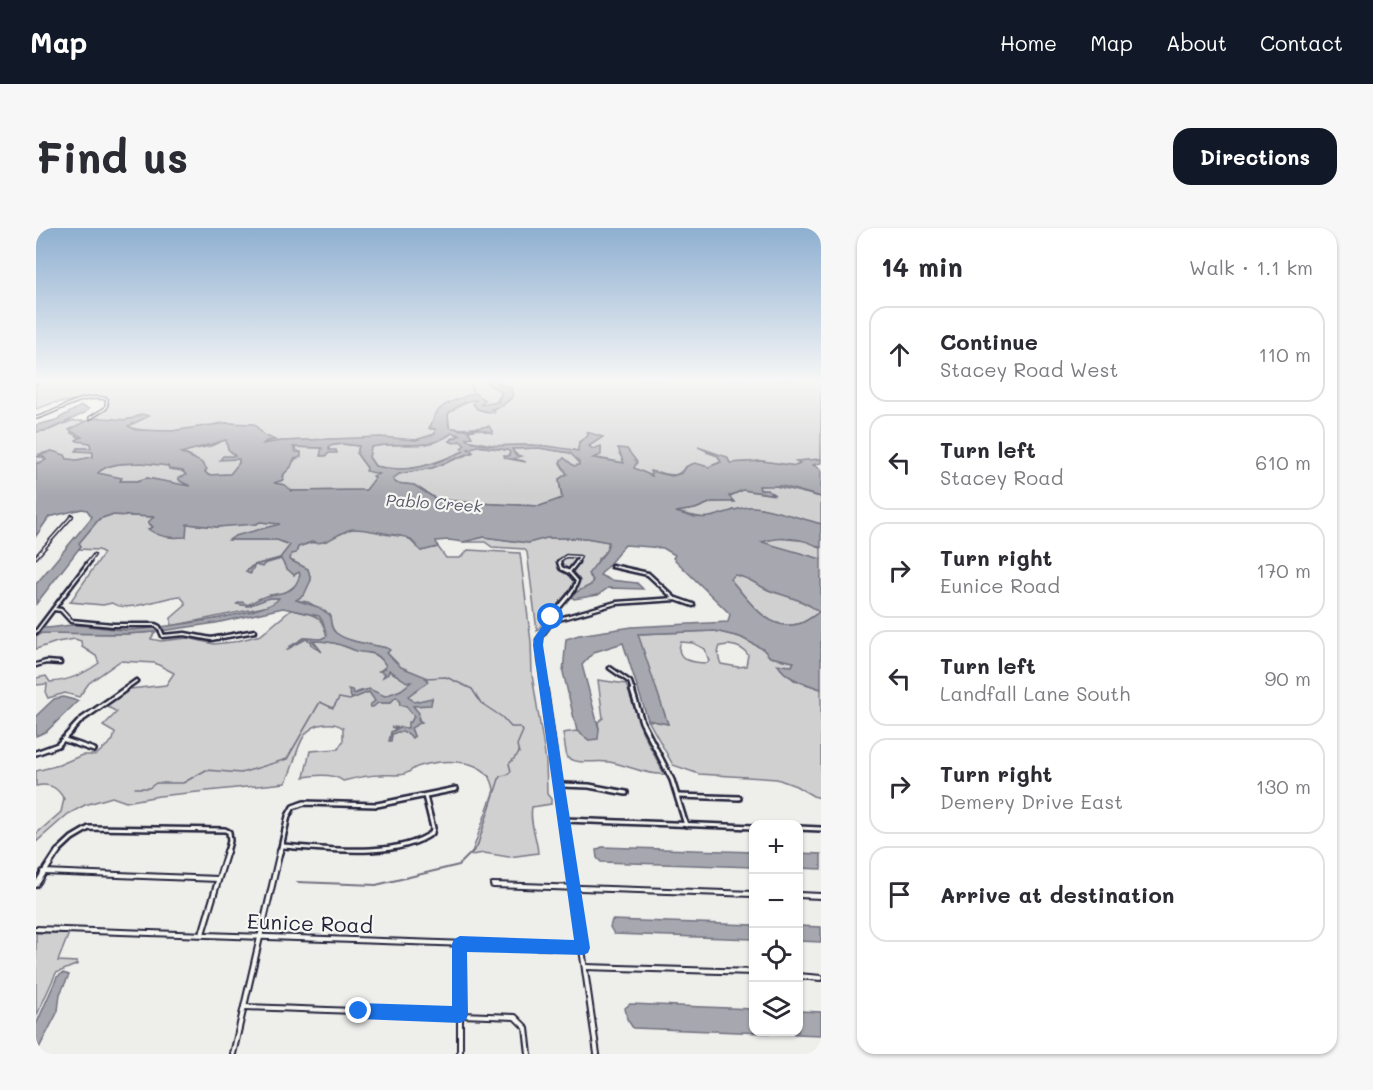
<!DOCTYPE html>
<html lang="en">
<head>
<meta charset="utf-8">
<style>
  body { margin:0; font-family:Mali,sans-serif; background:#f7f7f7; color:#2b2b33 }
  .controls { position:absolute; right:18px; bottom:18px; display:grid; overflow:hidden; border-radius:12px; box-shadow:0 2px 4px #0004 }
  .controls button { width:54px; height:54px; display:grid; place-items:center; padding:0; border:0; border-bottom:2px solid #e1e1e2; background:#fff; color:#2b2b33; font:30px sans-serif }
  .stop { position:absolute; width:18px; height:18px; margin:-14px; border:4px solid #1a73e8; border-radius:50%; background:#fff }
  .stop.end { background:#1a73e8; border-color:#fff; box-shadow:0 2px 6px #0008 }
  .list { margin:0; padding:0; list-style:none }
  h2 { display:flex; justify-content:space-between; align-items:center; height:78px; margin:0; padding:0 24px; font-size:26px }
  h2 small { font-size:20px; font-weight:400; color:#7c7c81 }
  .list li { display:grid; grid-template-columns:39px 1fr auto; gap:18px; align-items:center; box-sizing:border-box; height:96px; margin:0 12px 12px; padding:0 12px; border:2px solid #e1e1e2; border-radius:18px }
  .list b { display:block; font-size:22px; white-space:nowrap }
  .list p { margin:0; font-size:20px; white-space:nowrap; color:#7c7c81 }
  .list em { font-size:20px; font-style:normal; color:#7c7c81 }
  .icon { flex:none; width:33px; height:33px; fill:none; stroke:currentColor; stroke-width:2; stroke-linecap:round; stroke-linejoin:round }
  .map { position:relative; flex:none; width:785px; height:826px; overflow:hidden; border-radius:18px }
  header { display:flex; align-items:center; gap:36px; box-sizing:border-box; height:84px; padding:0 30px; background:#111827; color:#fff }
  header strong { font-size:28px }
  nav { display:flex; gap:33px; margin-inline-start:auto; font-size:21px }
  .intro { display:flex; align-items:center; justify-content:space-between; box-sizing:border-box; height:144px; padding:0 36px }
  h1 { margin:0; font-size:42px }
  .button { padding:15px 27px; border-radius:18px; background:#111827; color:#fff; font-size:21px; font-weight:700 }
  main { display:flex; gap:36px; padding:0 36px }
  aside { flex:1; background:#fff; border-radius:18px; box-shadow:0 2px 4px #0004 }
  .map>svg:first-child { display:block }
  .green { fill:#d0d0d1; stroke:#797986; stroke-width:1.5; fill-rule:evenodd }
  .water { fill:#a7a7af; stroke:#727281; stroke-width:1.5; fill-rule:evenodd }
  .lines { fill:none; stroke-linecap:round; stroke-linejoin:round }
  .stream-far1 { stroke:#727281; stroke-width:1.5 }
  .stream { stroke:#727281; stroke-width:2 }
  .minor-far3-casing { stroke:#22223b; stroke-width:4.5 }
  .minor-far2-casing { stroke:#22223b; stroke-width:7 }
  .minor-far1-casing { stroke:#22223b; stroke-width:8 }
  .minor-casing { stroke:#22223b; stroke-width:8 }
  .trunk-casing { stroke:#22223b; stroke-width:6 }
  .minor-far3 { stroke:#f6f6f2; stroke-width:1.5 }
  .minor-far2 { stroke:#f6f6f2; stroke-width:2 }
  .minor-far1 { stroke:#f6f6f2; stroke-width:3 }
  .minor { stroke:#f6f6f2; stroke-width:4 }
  .trunk { stroke:#f6f6f2; stroke-width:3 }
  .route { fill:#1a73e8 }
  .labels { text-anchor:middle; stroke-width:4.5; stroke-linejoin:round; paint-order:stroke }
  .far-water-label { font-size:16px; font-style:italic; fill:#575769; stroke:#f6f6f2 }
  .near-street-label { font-size:21px; fill:#22223b; stroke:#f6f6f2 }
</style>
</head>
<body>
<header>
<strong>Map</strong>
<nav><a>Home</a><a>Map</a><a>About</a><a>Contact</a></nav>
</header>
<div class="intro"><h1>Find us</h1><a class="button">Directions</a></div>
<main>
<div class="map">
<svg width="785" height="826" viewBox="0 0 785 826">
  <rect width="100%" height="100%" fill="#eeeeeb"/>
  <filter id="ink" filterUnits="userSpaceOnUse"><feTurbulence type="fractalNoise" baseFrequency=".0167" numOctaves="2"/><feDisplacementMap in="SourceGraphic" scale="12" xChannelSelector="R" yChannelSelector="G"/><feConvolveMatrix kernelMatrix="1 2 1 2 8 2 1 2 1" color-interpolation-filters="sRGB"/></filter>
  <g filter="url(#ink)">
    <g class="green">
      <path d="M5,152H449L466,164L459,176L444,177L449,172C431,169 411,169 400,187C397,191 396,196 394,201H400L399,206L380,212L308,211L247,213L226,216L237,212C222,204 208,195 189,195C181,195 173,199 166,200C146,204 109,206 91,198L113,188L83,193L63,190L35,205L54,215L55,220H42L57,224V229L41,232L31,231L29,227L16,223L3,226L11,232L0,236V204L13,202L35,193H51L71,180L73,175L70,169L17,175L0,181V156Z"/>
      <path d="M460,152H785V231L762,233L764,235L760,238L726,233L694,235L691,229L670,224L682,228L685,234C681,235 676,238 672,239C666,239 662,235 657,236C642,237 652,253 622,244L617,249L597,240L583,225L589,235L556,229L565,223V219L557,221L552,218L559,212L552,208L543,214L542,223L495,217L461,218L431,212L430,210L435,209L432,203L448,200C436,199 425,203 413,199L412,186C420,179 430,171 441,172V181L451,184C459,178 470,178 477,168L475,163Z"/>
      <path d="M416,205L425,206L414,212H424L429,217L428,223C396,236 375,247 339,238L333,229L335,219C362,212 392,224 416,205Z"/>
      <polygon points="190,211 199,228 193,230 203,231 203,235 195,246 172,247 158,230 144,224 175,218"/>
      <path d="M306,216L323,218L321,226C327,236 333,241 344,246L330,262L255,263L249,257L237,255L247,252L249,243L265,225L257,219L286,220L287,222H293L292,218Z"/>
      <polygon points="441,218 471,222 474,224 472,230 488,233 477,231 482,228 475,221 503,220 535,225 543,234 543,237 538,238 528,230 524,235 531,246 523,251 526,271 504,278 439,275 400,271 378,257 359,255 356,250 363,246 396,240 436,225 432,221"/>
      <path d="M107,235C120,235 141,236 150,247L143,250L144,253L155,259L111,250L101,253H84L62,245C72,234 92,236 107,235Z"/>
      <polygon points="735,257 785,269 785,296 725,280 697,282 689,287 672,291 639,284 659,281 676,274 697,273 692,269 707,262 736,266 721,260 722,258"/>
      <path d="M75,287L119,289L112,295L117,299L113,301L151,296L181,299L224,294L246,296L194,312H241L255,317L244,330L216,338L210,343L215,345L214,342L219,337L245,331L251,341L263,344L264,347L261,356L246,367H234L211,377L204,376L212,378L233,370H243L238,377L135,398V390L149,378V374L144,368C127,369 91,386 76,375L67,377L34,374L68,325L63,322L43,321L45,318L43,315L63,291Z"/>
      <path d="M315,301H335L347,306L371,309L385,323L402,319L410,330H424L432,322L484,325L495,414L496,447L510,533L511,566L515,571V576L496,579C493,595 501,609 502,625L473,629L448,625L435,627L458,562C454,530 410,530 384,538C378,539 373,545 368,546C361,548 351,546 344,547C332,547 319,550 307,553C297,545 280,547 268,549L274,523L302,521L307,513V500C302,496 296,495 289,496C259,498 262,536 249,555L123,568L90,574L76,569L49,577L32,586L0,614V606L25,584L28,571C21,559 14,555 0,558V543L23,537L46,527H60L77,512L79,505L67,498L81,484L70,478L94,461L130,457L138,445L119,435L84,433L53,455L43,469L29,465L12,470L10,466L11,456L0,457V450L10,448L14,454C33,453 48,446 63,435L60,428L46,419L45,413L39,411L21,414L0,421V408L6,405L90,406L119,404L115,411L125,413L152,410L178,416L197,414L225,407L256,381C278,389 285,384 291,408L285,411L268,410L253,419L270,411L275,413L285,423L277,413C298,413 300,416 318,422C332,426 342,423 350,438L344,443C359,441 364,453 376,454L365,462L349,469C337,462 330,459 318,466L314,463L315,469L333,464L340,473L337,475H354L360,468L363,471L364,477L370,478L378,488L372,500H361L355,504V513L356,506C364,502 370,503 378,508L375,500L380,495H385L377,477L395,474L396,471L378,474L373,471L372,468L383,459L351,425V420C336,416 313,415 300,405C294,400 294,393 294,387L272,374L259,372L275,352L272,341L254,332L255,326L260,325L262,319C278,313 300,311 315,301Z"/>
      <polygon points="448,309 492,315 510,310 550,310 573,314 570,323 562,331 555,357 541,364 535,360 501,403 491,324 488,321 456,319 449,314 427,314"/>
      <polygon points="740,310 772,313 785,320 785,331 724,314"/>
      <path d="M699,347C713,349 722,358 735,363C755,370 765,371 784,384C777,388 770,394 762,396C731,404 711,370 694,351Z"/>
      <path d="M679,403L704,409L727,421L734,429L758,434L756,438L742,437L758,452L785,461V570L777,568L760,558L741,551L663,546L637,537L612,492L632,496L601,406ZM645,414L657,415L669,421L673,433L671,435C658,435 637,432 645,414ZM693,417C701,418 708,420 712,427L710,438L702,439L685,436C682,429 681,425 684,418Z"/>
      <path d="M562,452L590,456L606,503L628,546C609,547 592,537 573,534C558,532 545,537 531,530L527,505L541,503L553,512L563,501L562,494L567,490Z"/>
      <polygon points="0,705 33,705 22,733 41,734 42,736 20,745 0,789"/>
    </g>
    <g class="water">
      <path d="M449,152H460L463,156L475,160L477,168L466,178L455,181L459,183L458,185L441,181L437,176L440,172C430,171 420,179 412,186L413,199L425,202L453,198L457,205L441,201L432,203L436,209L430,210L431,212C451,221 472,216 493,217C510,217 526,220 542,223L543,214L552,208L551,204L567,209L553,218L557,221L565,218V227L557,230L588,235L582,220L591,221L601,234L598,240L616,248L614,243L636,248L646,245L651,238L659,235L673,239L685,234L682,228L662,219L691,229L694,235L726,233L760,238L764,235L760,233L785,231V235L777,237L785,241V269L746,258H723L724,262H731L739,267L707,262L693,268L698,274H676L659,281L640,284C678,297 679,284 712,279C725,277 771,292 785,296V320C765,309 747,308 726,314L785,331V461C769,455 751,452 742,437L756,438L758,434L734,429L727,421L704,409L679,403L602,406L632,496L612,492L587,415L558,424L546,437L563,501L562,511L553,512L541,503L527,444L530,411L543,407L596,399L692,394L694,386L637,330L639,327L627,320L589,317L564,347L574,352L601,355L607,361L572,360L562,367L538,371L534,367L555,357L557,352L552,346L570,323L573,314L550,310H511L492,315L448,309L427,314L413,312L400,313L402,319L385,323C381,319 377,313 372,310C369,308 322,300 317,301C303,303 294,316 278,315V313L262,319L260,325L255,326L254,332L272,341L275,352L268,367L260,372L282,379L294,387C295,393 294,400 300,405C313,415 336,416 351,420L354,422L351,425L365,439L390,449L392,454L372,468L378,474L396,470L395,477L377,478L383,485L382,492L386,494L375,500L378,508L376,510C371,502 364,502 356,506L355,513H353L355,504L361,501L355,499L372,500V494H375L378,488L370,478L364,477L363,471L360,469L354,475H342L337,479H334L335,476L339,473L333,464L316,471L312,461L316,462L318,466L333,461L349,468L365,462L375,454H371L353,442L352,446L347,449L349,445L343,443L349,441L350,438C340,419 331,428 318,422C304,416 294,413 277,413L286,424L276,417L275,413L270,411L250,422L268,410L285,411L291,408L287,394L283,388L247,380L180,395L119,404L90,406L0,405V400C13,401 24,398 37,397C55,397 74,402 92,402C115,401 234,387 243,370H233L212,378L200,376L206,374L212,377C218,373 228,368 235,367C250,364 258,365 264,347L263,344L258,347L250,340L245,331L228,336L226,339L219,337L214,346L210,344L218,337L244,330L254,317L241,312H193L199,308L244,296L224,294L220,296L181,299L151,296L150,309C136,310 124,310 112,301L117,299L112,294L118,289L75,287L63,291L43,315L45,318L0,376V356L56,289L51,282L46,281L13,289L0,308V236L10,232L8,229H0L16,223L29,227L31,231L41,232L57,229V224L40,223L42,220H55L54,215L41,213L40,212L46,209L33,202C42,197 54,190 64,190C83,190 88,196 106,186L113,188L92,198L100,202L135,203L190,195L218,196L228,207L239,212L230,213L227,216L246,213L345,209L380,212L399,206V201L393,200C396,196 397,192 399,187C407,174 424,171 438,165L449,172L445,177L462,174L466,164L453,157ZM416,205L424,207L413,213L418,215L424,213L429,217L425,220L428,223C398,237 371,246 339,238L333,229L335,219C364,212 390,225 416,205ZM190,212L192,221L199,228H187L184,232L203,231V235L194,246L172,247L169,244L171,241L165,234L145,225ZM306,216L323,218L321,226L331,240L330,243L343,246L337,248L339,250L330,262L256,263L249,257L238,255L247,252L246,248L255,239L258,231L265,229V224H260L257,219L286,220L284,228H290L293,225H301L300,222H293V218ZM441,218L471,222L474,224L473,228H468L469,230L490,234L477,231L485,228L479,227L476,221L503,220L534,225L543,234V237L538,238L528,230L524,234L531,246L523,251L526,270L504,278L439,275L400,271L378,257L360,255L357,251L363,246L396,240L437,224L432,221ZM106,235L132,238L133,241L147,243L150,247L142,250L144,253L154,258L111,250L101,253H84L86,250L62,245C72,234 93,236 106,235ZM699,347C713,349 722,358 735,363C753,369 768,372 783,384C777,388 769,395 762,396C731,404 711,370 694,351Z"/>
      <polygon points="45,178 53,181 49,185 13,202 0,204 0,197 20,192"/>
      <polygon points="27,469 42,473 11,503 0,508 0,488 18,471"/>
      <polygon points="566,619 717,624 717,639 565,634 561,630 560,622"/>
      <polygon points="763,625 785,626 785,641 763,640"/>
      <polygon points="576,692 717,697 717,711 578,706 574,699"/>
      <polygon points="763,698 785,699 785,714 763,713"/>
      <polygon points="27,745 33,747 24,766 22,783 0,826 0,797 21,749"/>
      <polygon points="594,776 717,781 718,804 762,804 763,783 785,784 785,807 597,800 591,791 589,780"/>
    </g>
    <g class="lines">
      <g class="stream-far1">
        <polyline points="431,152 435,156 437,165"/>
        <polyline points="389,450 410,449 436,461 445,475 466,489 475,499 484,499 487,503 481,517 483,525 473,536 475,543 471,547 464,548 441,619 436,624"/>
        <polyline points="99,560 113,560 120,555 147,555 170,542 205,545 251,531 284,474 297,480 303,470 314,472 317,470"/>
      </g>
      <polyline class="stream" points="261,654 340,657 423,637 437,623"/>
      <defs>
        <g id="minor-far3">
          <path d="M0,190C25,183 44,165 71,171L70,180L54,190"/>
          <polyline points="0,329 36,288"/>
          <polyline points="52,335 58,327"/>
          <polyline points="524,335 523,333 530,328 544,329 540,335"/>
        </g>
        <g id="minor-far2">
          <polyline points="523,334 525,340 533,344"/>
          <polyline points="576,338 612,346 639,371"/>
          <polyline points="533,344 541,334"/>
          <polyline points="18,381 25,382 35,393 77,397 119,397 123,399 127,408 149,406 175,411 219,403"/>
          <polyline points="516,393 515,389 537,363 541,353 533,344"/>
          <polyline points="0,404 53,334"/>
          <polyline points="0,437 10,434 24,435"/>
          <polyline points="574,440 594,454 597,463"/>
          <polyline points="86,463 100,453"/>
          <polyline points="509,463 502,412 516,393 580,375 640,371 657,377"/>
        </g>
        <g id="minor-far1">
          <polyline points="509,462 532,624"/>
          <polyline points="596,462 606,494 636,552 650,597"/>
          <polyline points="29,512 58,522"/>
          <polyline points="0,525 22,517 45,492 88,462"/>
          <polyline points="525,557 553,558 590,565"/>
          <polyline points="642,568 703,570"/>
          <polyline points="528,592 718,599"/>
          <polyline points="762,600 785,601"/>
          <path d="M247,618C290,621 360,631 396,605L397,600L389,568"/>
          <polyline points="21,624 36,610 53,600 189,602 193,604 194,613 191,624"/>
          <polyline points="244,624 252,588 257,579 268,575 341,577 420,561"/>
        </g>
        <g id="minor">
          <polyline points="532,623 561,826"/>
          <polyline points="7,644 182,651"/>
          <polyline points="0,657 22,623"/>
          <polyline points="457,657 718,666"/>
          <polyline points="762,667 785,668"/>
          <polyline points="0,701 547,720"/>
          <polyline points="166,706 191,623"/>
          <polyline points="424,716 424,826"/>
          <polyline points="549,739 718,744"/>
          <polyline points="762,748 785,750"/>
          <polyline points="209,779 479,789 490,800 493,826"/>
          <polyline points="197,826 244,623"/>
        </g>
        <polyline id="trunk" points="0,154 2,152"/>
      </defs>
      <use href="#minor-far3" class="minor-far3-casing"/>
      <use href="#minor-far2" class="minor-far2-casing"/>
      <use href="#minor-far1" class="minor-far1-casing"/>
      <use href="#minor" class="minor-casing"/>
      <use href="#trunk" class="trunk-casing"/>
      <use href="#minor-far3" class="minor-far3"/>
      <use href="#minor-far2" class="minor-far2"/>
      <use href="#minor-far1" class="minor-far1"/>
      <use href="#minor" class="minor"/>
      <use href="#trunk" class="trunk"/>
    </g>
  </g>
  <linearGradient id="sky" x2="0" y2="1"><stop stop-color="#8eafd1"/><stop offset="0.57" stop-color="#f7f7f6"/><stop offset="1" stop-color="#f7f7f6" stop-opacity="0"/></linearGradient>
  <rect width="785" height="268" fill="url(#sky)"/>
  <path class="route" d="M511,386H518L521,393L508,409L507,417L554,720L552,725L547,727L431,724L432,787L430,792L424,795L323,791L317,789L315,783L317,777L323,775L416,778V716L418,711L424,708L538,712L497,417C498,404 510,398 511,386Z"/>
  <g class="labels">
    <g class="far-water-label">
      <text transform="translate(398 275) rotate(4)" y="6">Pablo Creek</text>
    </g>
    <g class="near-street-label">
      <text transform="translate(274 696) rotate(2)" y="7">Eunice Road</text>
    </g>
  </g>
</svg>
<div class="controls">
<button>+</button>
<button>−</button>
<button><svg class="icon" aria-label="locate" viewBox="0 0 24 24"><circle cx="12" cy="12" r="6"/><path d="M12 2v4M12 18v4M2 12h4M18 12h4"/></svg></button>
<button><svg class="icon" aria-label="layers" viewBox="0 0 24 24"><path d="M12 4l9 5-9 5-9-5zM3 14l9 5 9-5"/></svg></button>
</div>
<div class="stop" style="left:515px;top:389px"></div>
<div class="stop end" style="left:323px;top:783px"></div>
</div>
<aside>
<h2>14 min<small>Walk · 1.1 km</small></h2>
<ul class="list">
<li><svg class="icon" aria-label="ahead" viewBox="0 0 24 24"><path d="M12 20V5M6 11l6-6 6 6"/></svg><div><b>Continue</b><p>Stacey Road West</p></div><em>110 m</em></li>
<li><svg class="icon" aria-label="left" viewBox="0 0 24 24"><path d="M17 20v-9H6M10 6l-5 5 5 5"/></svg><div><b>Turn left</b><p>Stacey Road</p></div><em>610 m</em></li>
<li><svg class="icon" aria-label="right" viewBox="0 0 24 24"><path d="M7 20v-9h11M14 6l5 5-5 5"/></svg><div><b>Turn right</b><p>Eunice Road</p></div><em>170 m</em></li>
<li><svg class="icon" aria-label="left" viewBox="0 0 24 24"><path d="M17 20v-9H6M10 6l-5 5 5 5"/></svg><div><b>Turn left</b><p>Landfall Lane South</p></div><em>90 m</em></li>
<li><svg class="icon" aria-label="right" viewBox="0 0 24 24"><path d="M7 20v-9h11M14 6l5 5-5 5"/></svg><div><b>Turn right</b><p>Demery Drive East</p></div><em>130 m</em></li>
<li><svg class="icon" aria-label="arrive" viewBox="0 0 24 24"><path d="M6 21V4h12l-3 4 3 4H6"/></svg><div><b>Arrive at destination</b></div></li>
</ul>
</aside>
</main>
</body>
</html>
